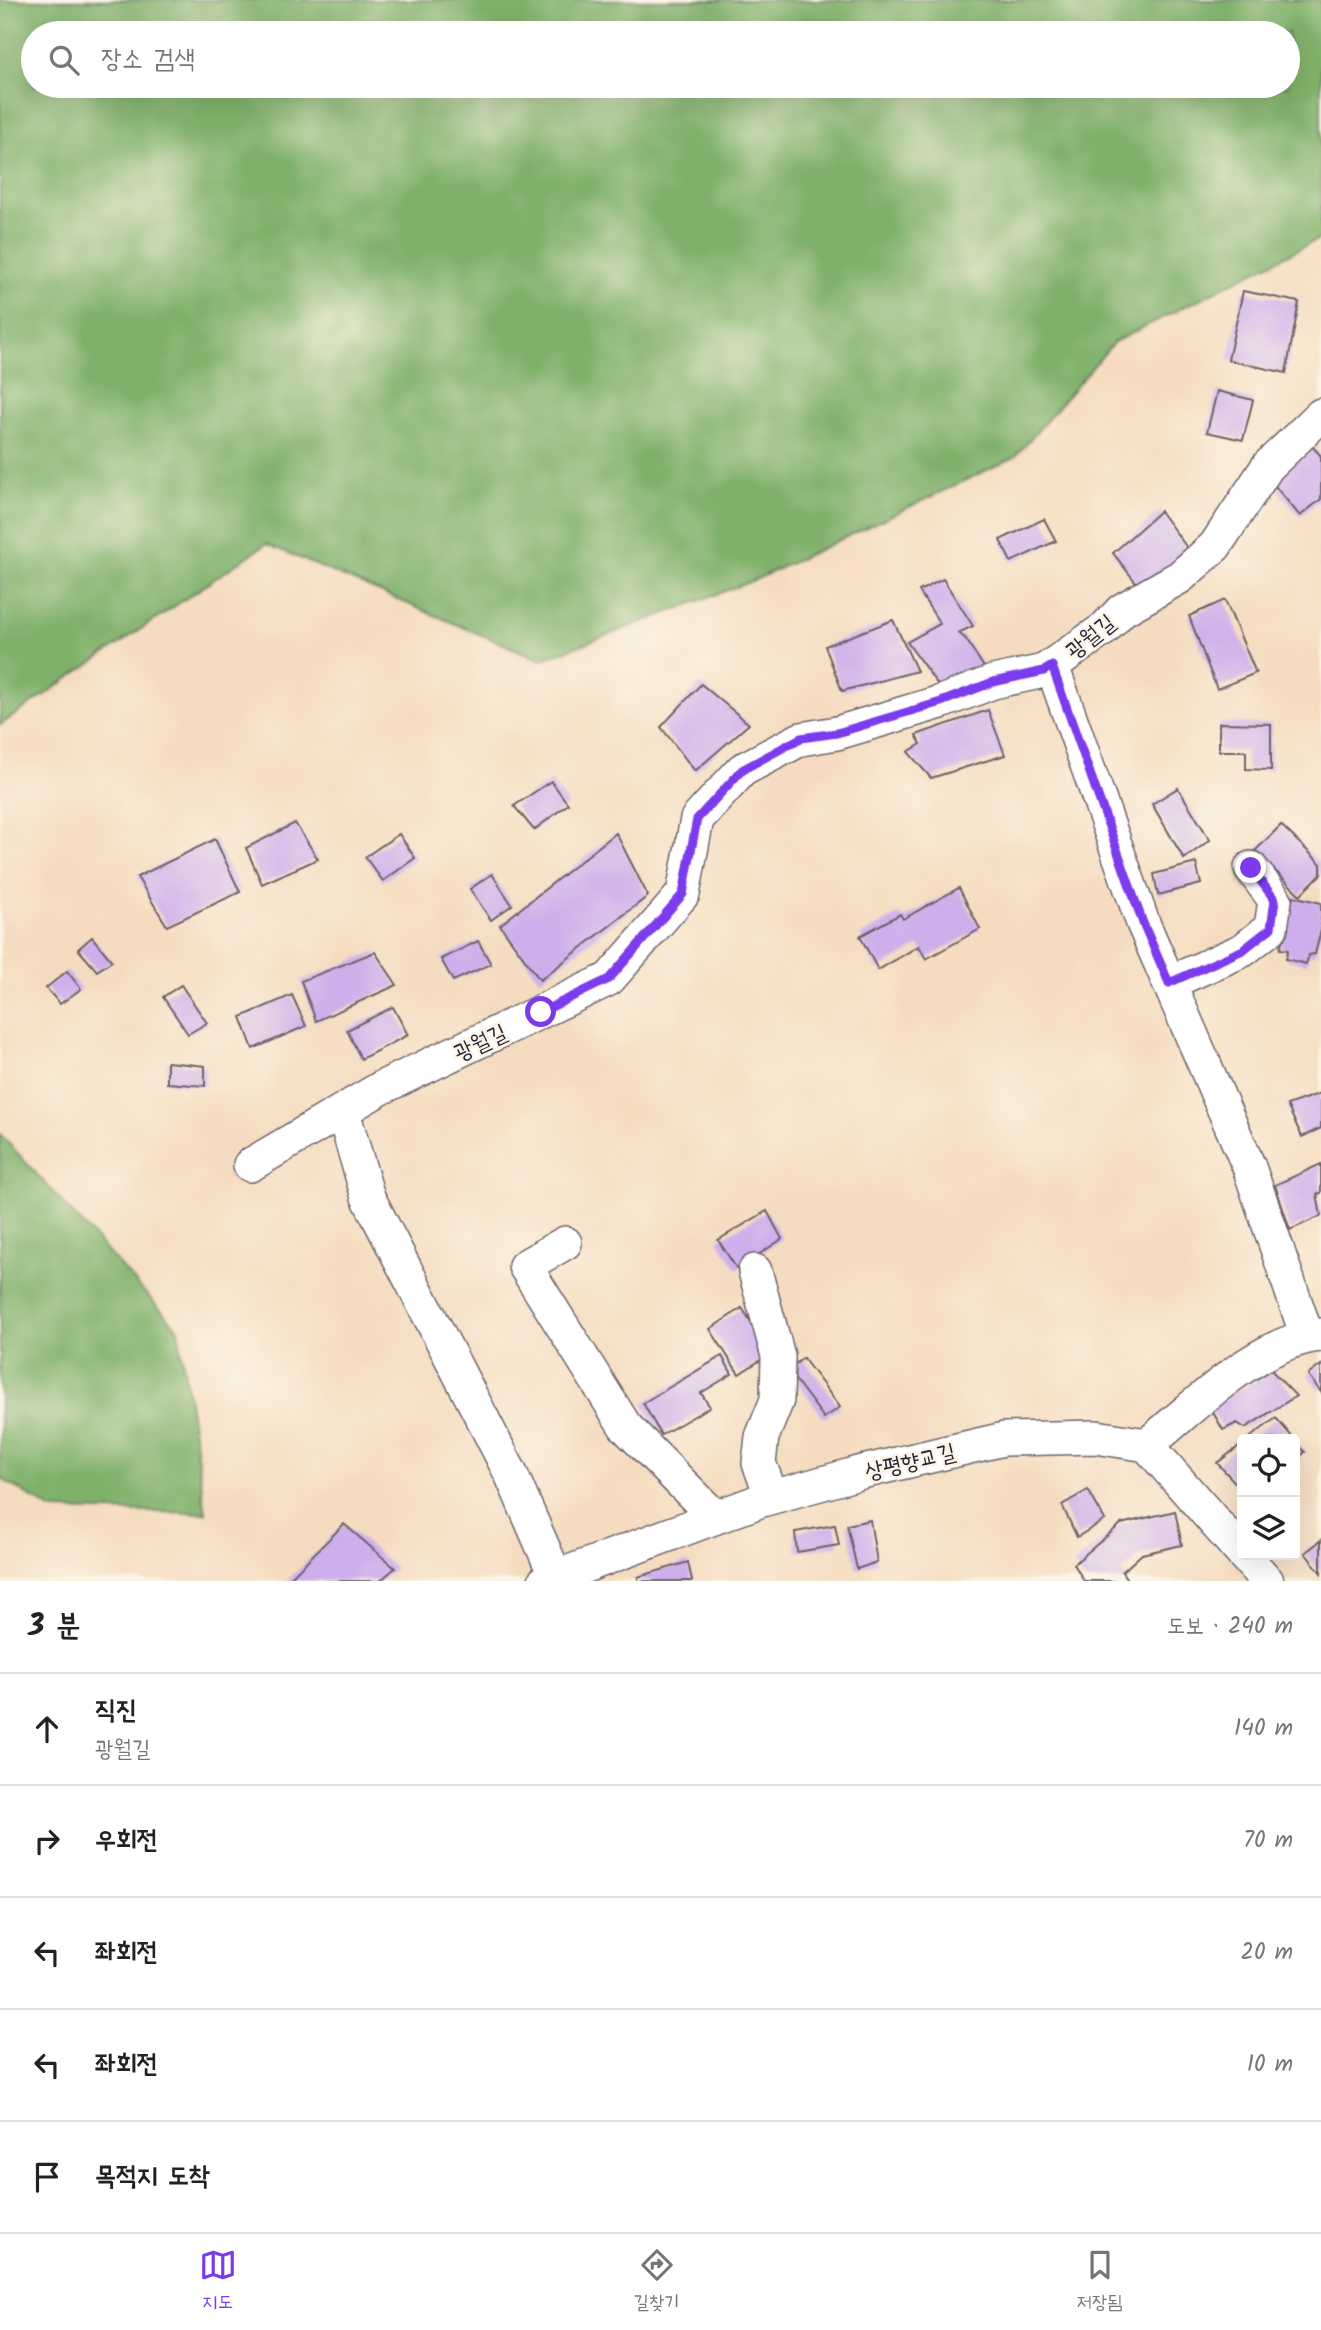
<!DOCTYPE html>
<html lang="ko">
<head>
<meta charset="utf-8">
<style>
  body { margin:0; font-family:Kalam,"Poor Story",sans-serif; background:#f6f6f6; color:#222 }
  .controls { position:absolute; right:21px; bottom:21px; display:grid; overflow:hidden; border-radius:7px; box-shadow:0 7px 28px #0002 }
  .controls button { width:63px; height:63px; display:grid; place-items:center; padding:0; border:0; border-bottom:2px solid #e0e0e0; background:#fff; color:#222; font:35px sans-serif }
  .stop { position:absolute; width:21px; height:21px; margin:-16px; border:5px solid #7c3aed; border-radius:50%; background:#fff }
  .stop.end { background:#7c3aed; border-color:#fff; box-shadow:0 2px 7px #0008 }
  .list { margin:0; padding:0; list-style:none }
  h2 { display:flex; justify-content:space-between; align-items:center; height:91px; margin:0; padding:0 28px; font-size:30px }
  h2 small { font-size:23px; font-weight:400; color:#767676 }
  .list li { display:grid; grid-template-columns:46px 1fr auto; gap:21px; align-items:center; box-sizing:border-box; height:112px; padding:0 28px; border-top:2px solid #e0e0e0 }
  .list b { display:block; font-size:26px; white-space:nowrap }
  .list p { margin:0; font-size:23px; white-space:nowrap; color:#767676 }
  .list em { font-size:23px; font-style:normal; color:#767676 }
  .icon { flex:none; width:38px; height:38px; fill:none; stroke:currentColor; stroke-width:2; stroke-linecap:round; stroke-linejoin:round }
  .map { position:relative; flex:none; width:1321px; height:1581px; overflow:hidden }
  .search { position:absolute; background:#fff; box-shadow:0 7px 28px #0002; left:21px; right:21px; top:21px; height:77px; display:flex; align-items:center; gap:18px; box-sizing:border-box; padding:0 24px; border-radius:38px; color:#767676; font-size:26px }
  .sheet { height:651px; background:#fff }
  nav { display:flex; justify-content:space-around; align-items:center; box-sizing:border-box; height:98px; border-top:2px solid #e0e0e0; background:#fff; font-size:19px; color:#767676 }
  nav a { display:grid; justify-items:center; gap:4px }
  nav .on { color:#7c3aed }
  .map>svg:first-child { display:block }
  .forest { fill:#80b16b; stroke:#516a53; stroke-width:2; fill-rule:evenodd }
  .building { fill:#ceafeb }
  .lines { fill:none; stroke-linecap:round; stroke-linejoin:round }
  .street-casing { stroke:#6c636a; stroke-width:36 }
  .street { stroke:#fff; stroke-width:33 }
  .route { stroke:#7c3aed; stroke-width:9 }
  .labels { text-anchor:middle; stroke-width:5; stroke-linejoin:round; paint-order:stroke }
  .street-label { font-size:23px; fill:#22223b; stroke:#fcf5e5 }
</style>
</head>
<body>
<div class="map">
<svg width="1321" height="1581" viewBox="0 0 1321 1581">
  <rect width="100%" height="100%" fill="#fcf5e5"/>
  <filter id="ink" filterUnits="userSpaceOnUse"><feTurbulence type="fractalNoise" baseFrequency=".0143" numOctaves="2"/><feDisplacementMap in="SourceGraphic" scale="14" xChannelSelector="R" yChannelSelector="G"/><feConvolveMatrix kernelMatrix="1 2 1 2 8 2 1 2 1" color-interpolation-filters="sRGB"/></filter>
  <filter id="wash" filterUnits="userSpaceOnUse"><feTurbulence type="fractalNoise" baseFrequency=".00686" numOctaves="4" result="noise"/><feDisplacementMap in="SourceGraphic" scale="28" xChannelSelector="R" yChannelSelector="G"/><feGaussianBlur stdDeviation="1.57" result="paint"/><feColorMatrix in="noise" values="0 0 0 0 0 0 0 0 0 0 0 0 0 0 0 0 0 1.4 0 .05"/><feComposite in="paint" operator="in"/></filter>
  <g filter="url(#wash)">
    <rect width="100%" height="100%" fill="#f5dcc0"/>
    <g class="forest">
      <path d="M0,0H1321V238L1114,342L1015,457L757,579L541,660L266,544L0,725ZM33,33H1288V86H33Z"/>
      <polygon points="0,1134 178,1329 206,1513 52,1510 0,1478"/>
    </g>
    <g id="blocks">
      <g class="building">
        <polygon points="1243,291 1299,302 1286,373 1228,360"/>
        <polygon points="1217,391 1253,400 1243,440 1207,432"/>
        <polygon points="1311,445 1321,456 1321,499 1300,516 1269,479"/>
        <polygon points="1160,511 1188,549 1142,590 1113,553"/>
        <polygon points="1044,519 1056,541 1011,562 1000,540"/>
        <polygon points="943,579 973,626 958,633 965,638 989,675 943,692 907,642 940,624 919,591"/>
        <polygon points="1225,600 1256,673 1217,689 1189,616"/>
        <polygon points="893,620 917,671 842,691 825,646"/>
        <polygon points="701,684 749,724 695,771 661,727"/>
        <polygon points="988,710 1005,755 931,778 908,752 921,744 916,735"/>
        <polygon points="1219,723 1271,724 1271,770 1246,769 1246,751 1219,751"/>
        <polygon points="551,781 568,804 534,830 514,806"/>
        <polygon points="1178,788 1210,840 1184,859 1152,804"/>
        <polygon points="295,823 318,859 262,884 246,848"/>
        <polygon points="1281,825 1321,864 1321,874 1300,895 1255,851"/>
        <polygon points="616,833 648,896 540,980 500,925"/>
        <polygon points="399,834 415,858 383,881 365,857"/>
        <polygon points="215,839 240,892 167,926 137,877"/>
        <polygon points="1196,863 1201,884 1158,895 1154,874"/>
        <polygon points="492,874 512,905 491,920 470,889"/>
        <polygon points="959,888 980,929 926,959 919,946 878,970 860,936 900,914 903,919"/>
        <polygon points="1293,896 1321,903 1321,930 1315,954 1309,955 1306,964 1286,959 1288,950 1280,949"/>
        <polygon points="92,937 112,961 97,971 78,949"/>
        <polygon points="478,941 491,964 453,981 441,959"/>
        <polygon points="375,952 397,985 316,1021 301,981"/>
        <polygon points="67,971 81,989 60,1004 46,988"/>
        <polygon points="181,985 207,1023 188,1034 163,997"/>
        <polygon points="292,995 306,1026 253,1049 241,1017"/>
        <polygon points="393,1007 408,1035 361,1059 347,1030"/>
        <polygon points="167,1062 205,1066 205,1086 167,1083"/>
        <polygon points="1321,1093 1321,1128 1302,1137 1287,1105"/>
        <polygon points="1321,1164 1321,1193 1317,1194 1321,1216 1290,1230 1275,1185"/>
        <polygon points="767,1211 782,1239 737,1269 718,1240"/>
        <polygon points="742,1308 771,1353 739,1374 710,1329"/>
        <polygon points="722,1356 732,1374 701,1393 710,1407 661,1435 643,1403"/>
        <polygon points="803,1358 840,1407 824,1418 788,1370"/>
        <polygon points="1321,1365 1321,1392 1308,1375"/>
        <polygon points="1271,1370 1296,1396 1245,1428 1237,1423 1223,1430 1210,1407"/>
        <polygon points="1276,1418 1294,1439 1248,1439"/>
        <polygon points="1295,1441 1305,1452 1295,1461"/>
        <polygon points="1242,1444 1242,1490 1217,1463"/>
        <polygon points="1088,1490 1105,1520 1077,1537 1062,1505"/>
        <polygon points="1175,1511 1182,1545 1142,1554 1122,1572 1128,1581 1084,1581 1074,1564 1121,1524"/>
        <polygon points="870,1520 877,1562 857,1569 847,1525"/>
        <polygon points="344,1524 395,1568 380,1581 287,1581"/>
        <polygon points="835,1525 839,1545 797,1552 795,1532"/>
        <polygon points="1321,1540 1321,1573 1305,1553"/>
        <polygon points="688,1562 692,1581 638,1581 638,1577"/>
      </g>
    </g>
  </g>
  <g filter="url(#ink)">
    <use href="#blocks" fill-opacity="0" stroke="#6c636a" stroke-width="2"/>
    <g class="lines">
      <defs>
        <g id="street">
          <polyline points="1052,666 1143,923 1249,1167 1307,1336"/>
          <polyline points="1169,983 1243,950 1271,928 1275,900 1251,868"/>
          <polyline points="343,1112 368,1197 511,1474 555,1575"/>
          <polyline points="250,1165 381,1088 609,979 683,894 697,819 742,770 801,739 837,733 941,702 993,682 1044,671 1104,629 1122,610 1180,577 1215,546 1268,466 1321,415"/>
          <polyline points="565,1243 525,1266 625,1426 715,1517"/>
          <polyline points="755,1271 778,1356 777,1400 762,1437 759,1463 772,1497"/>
          <path d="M1147,1445C1194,1407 1259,1340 1321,1335"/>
          <polyline points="1244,1555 1267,1581"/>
          <polyline points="545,1581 762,1500 862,1472 1004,1439 1096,1437 1147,1445 1242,1553"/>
        </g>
      </defs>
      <use href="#street" class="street-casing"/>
      <use href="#street" class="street"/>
    </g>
  </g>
  <g class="lines" filter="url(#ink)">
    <polyline class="route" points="541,1012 609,979 683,894 697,819 742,770 801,738 837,733 941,702 993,682 1044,671 1052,666 1143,923 1169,983 1243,950 1271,928 1275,900 1251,868"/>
  </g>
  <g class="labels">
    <g class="street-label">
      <text transform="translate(1090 636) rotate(-39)" y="8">광월길</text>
      <text transform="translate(480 1042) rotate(-25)" y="8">광월길</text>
      <text transform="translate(910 1461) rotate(-13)" y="8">상평향교길</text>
    </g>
  </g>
</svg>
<div class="controls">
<button><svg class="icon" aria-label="locate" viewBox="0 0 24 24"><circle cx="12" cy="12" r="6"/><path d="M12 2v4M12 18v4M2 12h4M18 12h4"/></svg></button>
<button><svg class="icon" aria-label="layers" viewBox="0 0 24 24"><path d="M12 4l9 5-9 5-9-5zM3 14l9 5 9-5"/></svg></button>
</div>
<div class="stop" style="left:541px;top:1012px"></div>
<div class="stop end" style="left:1251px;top:868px"></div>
<div class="search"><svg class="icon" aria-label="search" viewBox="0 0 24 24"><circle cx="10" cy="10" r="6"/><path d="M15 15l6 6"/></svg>장소 검색</div>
</div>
<section class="sheet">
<h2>3 분<small>도보 · 240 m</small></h2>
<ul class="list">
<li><svg class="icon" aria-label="ahead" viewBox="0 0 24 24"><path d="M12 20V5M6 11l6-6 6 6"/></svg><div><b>직진</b><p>광월길</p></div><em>140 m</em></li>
<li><svg class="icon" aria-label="right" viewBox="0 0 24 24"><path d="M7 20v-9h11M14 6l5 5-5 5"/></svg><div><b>우회전</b></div><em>70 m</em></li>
<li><svg class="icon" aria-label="left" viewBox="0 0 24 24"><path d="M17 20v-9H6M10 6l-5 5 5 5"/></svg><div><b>좌회전</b></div><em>20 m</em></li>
<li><svg class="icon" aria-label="left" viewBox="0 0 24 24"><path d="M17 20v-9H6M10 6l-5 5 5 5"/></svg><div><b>좌회전</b></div><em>10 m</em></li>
<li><svg class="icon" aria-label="arrive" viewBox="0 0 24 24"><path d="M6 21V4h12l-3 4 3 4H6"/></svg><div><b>목적지 도착</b></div></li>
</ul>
</section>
<nav>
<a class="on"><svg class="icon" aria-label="map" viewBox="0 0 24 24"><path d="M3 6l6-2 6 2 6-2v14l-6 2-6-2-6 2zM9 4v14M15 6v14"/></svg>지도</a>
<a><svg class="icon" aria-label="directions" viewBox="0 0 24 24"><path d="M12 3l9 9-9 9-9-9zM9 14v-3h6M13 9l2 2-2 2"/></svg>길찾기</a>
<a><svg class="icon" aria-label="saved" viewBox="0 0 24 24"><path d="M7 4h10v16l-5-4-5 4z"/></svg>저장됨</a>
</nav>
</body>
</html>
